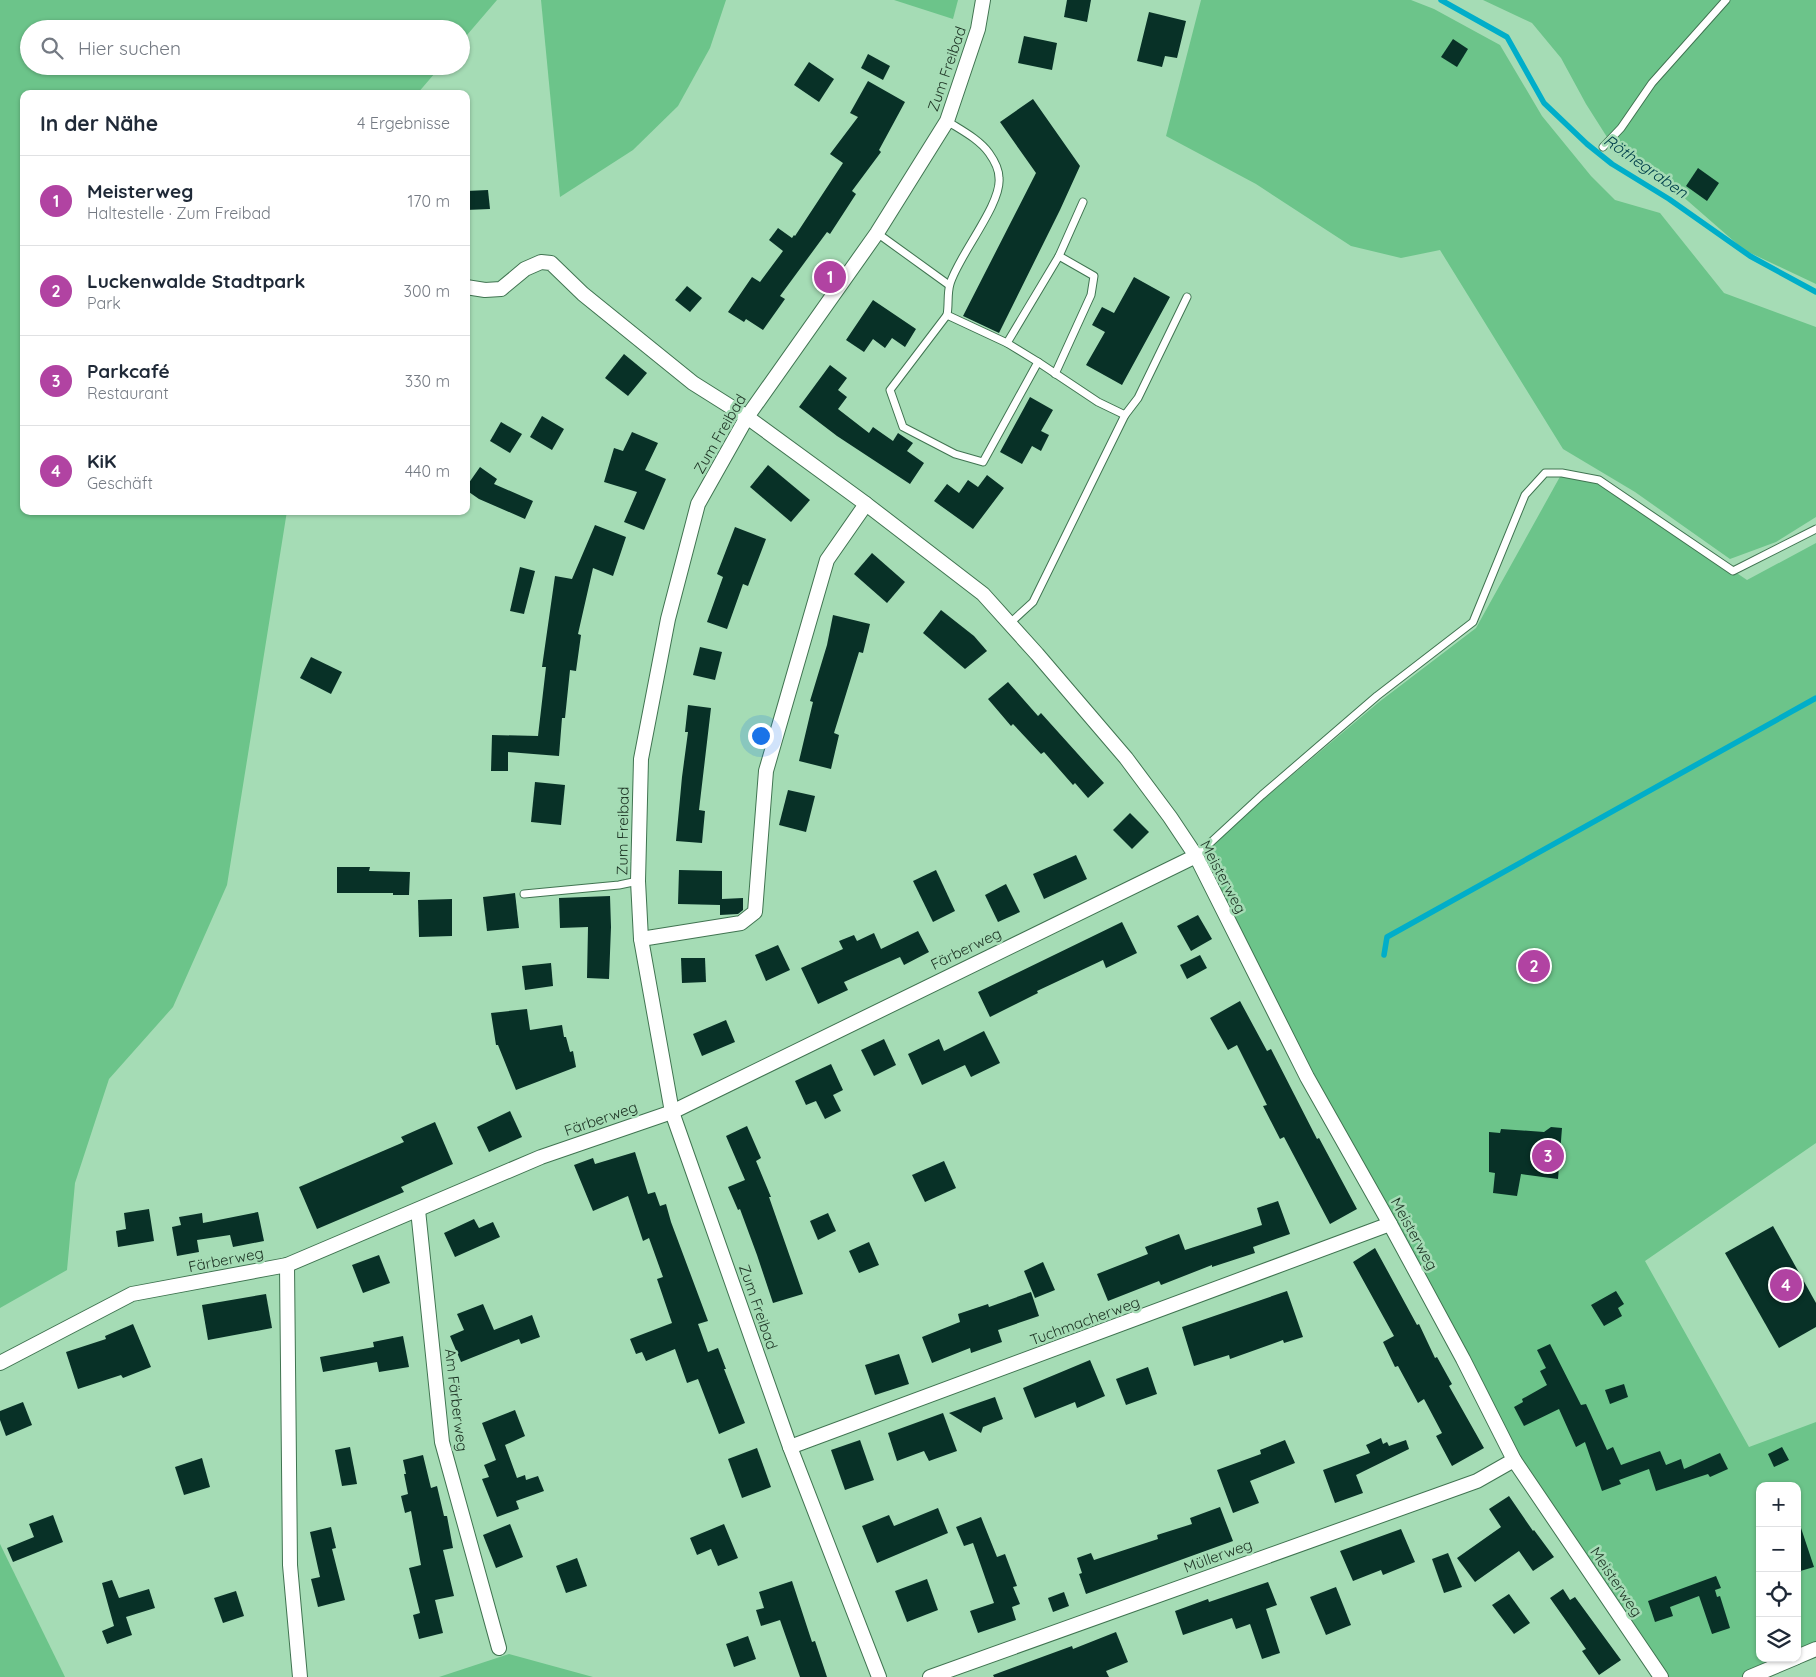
<!DOCTYPE html>
<html lang="de">
<head>
<meta charset="utf-8">
<style>
  body { margin:0; font-family:Quicksand,sans-serif; background:#f2f2f3; color:#1f2937 }
  .controls { position:absolute; right:15px; bottom:15px; display:grid; overflow:hidden; border-radius:10px; box-shadow:0 1px 4px #0004 }
  .controls button { width:45px; height:45px; display:grid; place-items:center; padding:0; border:0; border-bottom:1px solid #e0e1e3; background:#fff; color:#1f2937; font:25px sans-serif }
  .you { position:absolute; left:760px; top:735px; width:18px; height:18px; margin:-12px; border:4px solid #fff; border-radius:50%; background:#1a73e8; box-shadow:0 0 0 8px #1a73e833 }
  .badge { display:grid; place-items:center; width:32px; height:32px; border-radius:50%; background:#b143a2; color:#fff; font-size:16px; font-weight:700 }
  .pin { position:absolute; translate:-50% -50%; border:2px solid #fff; box-shadow:0 1px 5px #0006 }
  .list { margin:0; padding:0; list-style:none }
  h2 { display:flex; justify-content:space-between; align-items:center; height:65px; margin:0; padding:0 20px; font-size:21px }
  h2 small { font-size:16px; font-weight:400; color:#747a83 }
  .list li { display:grid; grid-template-columns:32px 1fr auto; gap:15px; align-items:center; box-sizing:border-box; height:90px; padding:0 20px; border-top:1px solid #e0e1e3 }
  .list b { display:block; font-size:19px; white-space:nowrap }
  .list p { margin:0; font-size:16px; white-space:nowrap; color:#747a83 }
  .list em { font-size:16px; font-style:normal; color:#747a83 }
  .icon { flex:none; width:28px; height:28px; fill:none; stroke:currentColor; stroke-width:2; stroke-linecap:round; stroke-linejoin:round }
  .map { position:relative; flex:none; width:1816px; height:1677px; overflow:hidden }
  .search { position:absolute; background:#fff; box-shadow:0 1px 4px #0004; left:20px; top:20px; width:450px; height:55px; display:flex; align-items:center; gap:12px; box-sizing:border-box; padding:0 18px; border-radius:28px; color:#747a83; font-size:19px }
  .panel { position:absolute; background:#fff; box-shadow:0 1px 4px #0004; left:20px; top:90px; width:450px; height:425px; border-radius:10px }
  .map>svg:first-child { display:block }
  .green { fill:#6cc48a }
  .lines { fill:none; stroke-linecap:round; stroke-linejoin:round }
  .stream { stroke:#00aec9; stroke-width:5.5 }
  .building { fill:#083127 }
  .lane-casing { stroke:#407451; stroke-width:9 }
  .street-casing { stroke:#407451; stroke-width:16 }
  .lane { stroke:#fff; stroke-width:7 }
  .street { stroke:#fff; stroke-width:14 }
  .labels { text-anchor:middle; stroke-width:5; stroke-linejoin:round; paint-order:stroke }
  .street-label { font-size:15px; fill:#1d3324; stroke:#a5dcb5 }
  .water-label { font-size:16px; font-style:italic; fill:#00404b; stroke:#a5dcb5 }
</style>
</head>
<body>
<div class="map">
<svg width="1816" height="1677" viewBox="0 0 1816 1677">
  <rect width="100%" height="100%" fill="#a5dcb5"/>
  <g class="green">
    <polygon points="0,0 497,0 461,42 461,29 29,29 29,66 441,66 417,94 24,94 24,511 287,511 227,885 173,1007 109,1079 75,1183 67,1270 0,1308"/>
    <polygon points="541,0 726,0 710,48 678,106 633,150 560,197"/>
    <polygon points="894,0 958,0 953,19"/>
    <polygon points="1201,0 1411,0 1434,9 1500,45 1542,116 1591,176 1615,200 1660,213 1724,293 1816,327 1816,517 1776,542 1730,559 1635,492 1563,449 1440,250 1401,258 1351,246 1256,184 1166,136"/>
    <polygon points="1483,0 1816,0 1816,284 1744,250 1673,188 1619,156 1586,104 1561,58 1532,23"/>
    <polygon points="1562,473 1599,480 1747,580 1816,543 1816,1143 1645,1261 1749,1447 1816,1422 1816,1649 1797,1657 1797,1486 1760,1486 1760,1658 1795,1658 1750,1677 1661,1677 1514,1460 1196,856 1379,702 1476,628"/>
    <polygon points="0,1544 65,1677 0,1677"/>
    <polygon points="509,1654 593,1677 439,1677"/>
  </g>
  <g class="lines">
    <g class="stream">
      <polyline points="1441,0 1507,37 1544,103 1587,144 1612,164 1669,199 1750,256 1816,292"/>
      <polyline points="1384,955 1387,937 1816,698"/>
    </g>
  </g>
  <g class="building">
    <polygon points="1067,0 1091,0 1087,22 1064,17"/>
    <polygon points="1149,12 1186,21 1177,58 1165,56 1162,67 1137,61"/>
    <polygon points="1024,36 1057,43 1052,70 1018,63"/>
    <polygon points="1453,39 1468,49 1457,67 1441,57"/>
    <polygon points="868,54 890,66 883,80 861,68"/>
    <polygon points="809,62 834,79 819,102 794,85"/>
    <polygon points="868,81 905,102 879,150 881,152 852,191 856,194 830,234 827,232 780,296 785,299 763,330 746,319 744,322 728,312 752,277 760,282 783,251 769,240 778,228 792,238 794,235 795,236 843,163 830,154 858,117 850,113"/>
    <polygon points="1033,99 1080,166 1060,210 999,333 963,316 1036,173 1000,122"/>
    <polygon points="1698,168 1719,183 1707,201 1686,186"/>
    <polygon points="488,190 490,209 466,210 466,191"/>
    <polygon points="1134,277 1170,297 1122,385 1086,365 1105,332 1092,325 1102,307 1114,313"/>
    <polygon points="687,286 702,298 690,312 675,300"/>
    <polygon points="873,300 916,329 905,347 892,338 885,348 873,339 864,352 846,340"/>
    <polygon points="624,354 647,373 628,396 605,378"/>
    <polygon points="830,365 847,378 838,390 847,397 838,409 869,433 873,427 893,441 898,433 913,443 907,451 924,463 910,484 837,436 799,407"/>
    <polygon points="1030,397 1053,410 1041,431 1049,435 1041,451 1032,446 1022,464 1000,452"/>
    <polygon points="542,416 564,429 552,450 530,437"/>
    <polygon points="501,422 522,434 510,453 490,441"/>
    <polygon points="632,432 658,443 645,470 666,479 644,530 624,522 637,492 604,482 614,448 623,451"/>
    <polygon points="768,465 810,500 791,522 750,487"/>
    <polygon points="480,467 497,479 494,484 533,501 525,519 479,499 466,490 466,487"/>
    <polygon points="987,475 1004,488 973,529 934,501 947,484 959,493 968,480 978,487"/>
    <polygon points="595,525 626,537 613,576 593,568 578,634 581,635 576,671 570,670 565,718 562,718 559,756 508,752 508,771 491,771 492,735 538,736 546,667 542,667 555,576 572,579"/>
    <polygon points="735,527 766,539 748,586 743,584 727,629 707,622 723,577 717,574"/>
    <polygon points="872,553 905,582 887,603 854,574"/>
    <polygon points="520,567 535,571 524,614 510,611"/>
    <polygon points="941,610 974,636 987,651 965,669 923,633"/>
    <polygon points="833,615 870,624 863,653 859,652 834,733 839,735 831,769 799,761 813,702 810,701 827,645"/>
    <polygon points="700,647 722,652 715,680 693,675"/>
    <polygon points="311,657 342,672 331,694 300,678"/>
    <polygon points="1008,682 1038,716 1041,713 1104,783 1088,798 1075,783 1073,785 1044,752 1041,754 1013,724 1011,726 988,699"/>
    <polygon points="688,705 711,708 699,810 705,811 702,843 676,841 682,777 688,732 685,732"/>
    <polygon points="535,782 565,785 561,825 531,822"/>
    <polygon points="788,790 815,796 806,832 779,825"/>
    <polygon points="1130,813 1149,832 1132,849 1113,830"/>
    <polygon points="1076,855 1087,879 1044,899 1033,874"/>
    <polygon points="337,867 370,867 369,871 410,872 409,895 393,895 393,893 337,893"/>
    <polygon points="679,870 722,871 722,899 743,898 743,910 738,914 720,915 720,905 678,904"/>
    <polygon points="936,870 955,911 933,922 913,881"/>
    <polygon points="1006,884 1020,912 998,922 985,895"/>
    <polygon points="515,893 519,928 487,931 483,897"/>
    <polygon points="610,896 611,927 609,979 587,978 588,927 560,928 559,898"/>
    <polygon points="452,899 452,936 419,937 418,900"/>
    <polygon points="1198,915 1212,939 1191,951 1177,926"/>
    <polygon points="1122,922 1137,953 1106,968 1103,960 1037,991 1038,993 990,1017 978,992"/>
    <polygon points="918,931 929,952 904,965 900,957 844,982 848,990 818,1004 801,968 843,949 839,941 854,935 857,941 874,933 881,949"/>
    <polygon points="778,945 790,970 766,981 755,955"/>
    <polygon points="1200,955 1207,968 1187,979 1180,965"/>
    <polygon points="681,958 705,958 706,982 682,983"/>
    <polygon points="551,963 553,986 525,990 522,966"/>
    <polygon points="1240,1001 1267,1051 1271,1049 1317,1139 1319,1138 1357,1209 1330,1224 1284,1137 1280,1139 1263,1106 1267,1105 1237,1045 1228,1050 1210,1018"/>
    <polygon points="527,1009 530,1030 562,1025 564,1037 566,1037 570,1052 573,1051 576,1067 516,1090 498,1045 496,1045 491,1013"/>
    <polygon points="726,1020 735,1042 702,1056 693,1034"/>
    <polygon points="984,1031 1000,1063 971,1077 965,1065 922,1085 908,1054 939,1039 944,1051"/>
    <polygon points="884,1039 896,1065 874,1076 861,1050"/>
    <polygon points="831,1064 843,1090 833,1095 841,1111 825,1119 816,1101 806,1105 795,1081"/>
    <polygon points="510,1111 522,1137 489,1152 477,1127"/>
    <polygon points="435,1122 453,1164 401,1187 404,1192 317,1229 299,1187 404,1142 401,1137"/>
    <polygon points="747,1126 761,1158 756,1161 771,1197 769,1197 803,1294 773,1303 757,1255 740,1209 738,1210 728,1187 745,1180 726,1136"/>
    <polygon points="1551,1127 1562,1128 1558,1179 1521,1174 1517,1196 1493,1193 1495,1173 1489,1172 1489,1132 1500,1133 1501,1129 1544,1132"/>
    <polygon points="635,1152 648,1194 655,1192 660,1206 666,1204 671,1222 708,1321 698,1324 708,1352 718,1348 726,1369 724,1369 745,1423 719,1434 698,1379 687,1383 675,1349 646,1361 642,1352 636,1354 630,1339 672,1323 657,1279 663,1277 649,1238 643,1241 628,1196 593,1211 574,1165 593,1158 595,1164"/>
    <polygon points="944,1161 956,1188 925,1202 912,1175"/>
    <polygon points="1278,1201 1290,1234 1253,1247 1255,1253 1212,1267 1212,1265 1161,1285 1159,1281 1108,1301 1097,1274 1148,1254 1145,1247 1179,1234 1185,1250 1262,1225 1257,1208"/>
    <polygon points="149,1209 154,1241 118,1247 116,1231 126,1229 124,1213"/>
    <polygon points="258,1212 264,1241 233,1247 230,1235 197,1240 199,1252 177,1256 172,1227 181,1225 179,1217 202,1213 203,1223"/>
    <polygon points="828,1213 836,1231 818,1240 810,1221"/>
    <polygon points="474,1219 479,1228 493,1222 500,1237 455,1257 444,1233"/>
    <polygon points="1773,1226 1816,1303 1816,1327 1779,1348 1725,1253"/>
    <polygon points="869,1242 879,1265 859,1273 849,1251"/>
    <polygon points="1375,1248 1417,1325 1419,1324 1435,1358 1437,1357 1452,1384 1449,1386 1484,1448 1452,1466 1436,1436 1442,1433 1424,1399 1418,1403 1398,1366 1395,1367 1383,1342 1394,1336 1353,1262"/>
    <polygon points="379,1255 390,1283 363,1293 352,1265"/>
    <polygon points="1043,1262 1055,1290 1035,1298 1024,1271"/>
    <polygon points="1287,1291 1303,1337 1284,1343 1283,1340 1230,1359 1229,1355 1194,1366 1182,1327"/>
    <polygon points="1616,1291 1624,1304 1618,1308 1622,1316 1604,1326 1591,1305"/>
    <polygon points="1031,1292 1039,1316 998,1330 1002,1342 971,1353 970,1348 932,1363 922,1337 960,1322 958,1314 988,1304 989,1307"/>
    <polygon points="266,1294 272,1328 208,1340 202,1305"/>
    <polygon points="483,1304 494,1330 532,1315 540,1337 521,1344 519,1339 461,1362 450,1336 464,1330 457,1314"/>
    <polygon points="133,1324 151,1367 123,1378 121,1375 78,1389 66,1352 106,1339 105,1336"/>
    <polygon points="403,1336 409,1367 379,1372 377,1362 323,1372 320,1357 374,1347 373,1342"/>
    <polygon points="1550,1344 1581,1405 1586,1404 1607,1450 1613,1447 1621,1465 1660,1451 1666,1465 1681,1459 1684,1469 1720,1453 1728,1469 1710,1477 1708,1474 1656,1491 1649,1469 1619,1480 1621,1484 1602,1491 1585,1442 1576,1447 1559,1409 1524,1426 1514,1407 1523,1402 1522,1399 1547,1385 1540,1371 1546,1368 1537,1350"/>
    <polygon points="899,1354 909,1384 875,1395 865,1365"/>
    <polygon points="1090,1360 1105,1396 1077,1408 1075,1402 1035,1418 1023,1388"/>
    <polygon points="1148,1367 1157,1394 1126,1405 1116,1379"/>
    <polygon points="1624,1384 1628,1397 1610,1404 1605,1390"/>
    <polygon points="995,1397 1003,1419 983,1427 981,1433 949,1413"/>
    <polygon points="23,1402 32,1425 6,1436 0,1420 0,1411"/>
    <polygon points="515,1410 525,1436 505,1445 517,1478 525,1475 526,1480 538,1476 544,1491 516,1501 519,1509 497,1517 482,1479 489,1477 484,1465 496,1460 482,1423"/>
    <polygon points="943,1413 957,1451 929,1461 924,1451 897,1461 888,1433"/>
    <polygon points="1381,1438 1383,1444 1387,1442 1389,1446 1406,1440 1409,1449 1356,1475 1363,1493 1335,1503 1323,1470 1370,1453 1366,1445"/>
    <polygon points="860,1440 874,1480 845,1490 831,1450"/>
    <polygon points="1285,1440 1295,1463 1250,1481 1259,1503 1233,1513 1217,1470 1261,1454 1260,1450"/>
    <polygon points="350,1447 357,1484 342,1486 335,1450"/>
    <polygon points="1782,1447 1789,1460 1774,1467 1768,1454"/>
    <polygon points="757,1448 771,1487 742,1498 728,1459"/>
    <polygon points="423,1455 431,1488 437,1486 444,1516 447,1516 453,1548 443,1550 454,1596 435,1600 443,1633 419,1639 413,1615 420,1613 409,1568 421,1565 411,1511 405,1513 401,1496 408,1494 404,1474 406,1474 403,1460"/>
    <polygon points="202,1458 210,1487 184,1495 175,1467"/>
    <polygon points="1509,1496 1533,1531 1534,1530 1554,1557 1533,1571 1519,1551 1475,1582 1457,1558 1501,1527 1489,1509"/>
    <polygon points="1220,1507 1233,1541 1086,1594 1079,1574 1082,1573 1077,1558 1091,1553 1094,1560 1158,1539 1157,1535 1192,1524 1190,1518"/>
    <polygon points="938,1508 948,1533 877,1563 862,1526 889,1515 894,1526"/>
    <polygon points="53,1515 63,1542 13,1562 7,1548 34,1537 29,1524"/>
    <polygon points="981,1517 997,1557 1005,1554 1017,1586 1013,1587 1020,1604 1012,1607 1016,1620 978,1633 970,1611 994,1603 973,1543 964,1546 956,1527"/>
    <polygon points="510,1524 523,1557 496,1568 483,1535"/>
    <polygon points="724,1524 738,1558 718,1566 711,1549 697,1555 690,1538"/>
    <polygon points="1797,1525 1800,1525 1814,1567 1797,1572"/>
    <polygon points="331,1527 336,1548 332,1549 345,1600 318,1607 311,1579 320,1577 310,1532"/>
    <polygon points="1401,1529 1415,1562 1383,1575 1381,1570 1353,1581 1340,1551"/>
    <polygon points="1448,1553 1462,1587 1444,1593 1432,1559"/>
    <polygon points="577,1558 587,1586 566,1593 556,1566"/>
    <polygon points="1716,1576 1721,1588 1715,1590 1717,1597 1720,1596 1730,1628 1712,1634 1699,1596 1670,1607 1673,1616 1655,1622 1648,1601"/>
    <polygon points="927,1579 938,1610 907,1622 895,1591"/>
    <polygon points="112,1580 119,1598 149,1589 155,1608 126,1617 132,1635 107,1644 102,1631 114,1626 102,1583"/>
    <polygon points="792,1581 812,1642 815,1641 827,1677 800,1677 780,1620 761,1626 756,1610 764,1608 759,1592"/>
    <polygon points="1268,1582 1277,1605 1266,1609 1280,1653 1262,1659 1250,1624 1236,1629 1232,1618 1183,1635 1175,1611 1208,1599 1209,1602"/>
    <polygon points="1336,1587 1351,1625 1326,1635 1310,1597"/>
    <polygon points="1563,1589 1570,1600 1575,1597 1621,1660 1599,1675 1582,1651 1586,1649 1550,1598"/>
    <polygon points="236,1591 244,1616 223,1623 214,1598"/>
    <polygon points="1064,1592 1069,1606 1053,1612 1048,1598"/>
    <polygon points="1509,1594 1530,1623 1514,1634 1492,1605"/>
    <polygon points="1116,1632 1128,1662 1106,1671 1109,1677 994,1677 993,1675 1072,1646 1073,1649"/>
    <polygon points="748,1636 756,1659 734,1667 726,1644"/>
  </g>
  <g class="lines">
    <defs>
      <g id="lane">
        <path d="M947,121C961,130 979,139 989,153C994,160 999,170 999,178C1002,204 958,256 950,284C947,294 949,305 947,315L1007,343L1038,362L1098,402L1125,415L1138,398L1187,297"/>
        <polyline points="1603,147 1621,128 1652,83 1726,0"/>
        <polyline points="877,233 949,285"/>
        <polyline points="947,315 890,390 903,427 955,454 983,462 1038,362"/>
        <polyline points="1007,343 1059,256 1083,202"/>
        <polyline points="1055,374 1091,295 1094,276 1059,256"/>
        <polyline points="1009,624 1033,602 1125,415"/>
        <polyline points="1196,856 1262,795 1377,696 1473,622 1525,495 1545,473 1562,473 1599,480 1733,571 1816,529"/>
        <polyline points="524,894 619,885 638,881"/>
      </g>
      <g id="street">
        <polyline points="466,287 485,290 501,289 525,269 541,262 551,263 583,294 693,383 747,417 866,504 983,594 1037,654 1126,758 1170,817 1196,856 1307,1077 1390,1224 1463,1359 1514,1460 1661,1677"/>
        <polyline points="641,939 741,923 755,912 766,771 827,560 866,504"/>
        <polyline points="418,1210 442,1442 499,1648"/>
        <polyline points="287,1265 290,1565 300,1677"/>
        <polyline points="0,1363 132,1294 287,1265 541,1157 672,1112 1196,856"/>
        <polyline points="790,1447 1390,1224"/>
        <polyline points="1797,1657 1816,1649"/>
        <polyline points="879,1677 790,1447 672,1112 641,939 638,881 641,759 668,619 698,504 747,417 877,233 947,121 978,29 983,0"/>
        <polyline points="930,1677 1477,1481 1514,1460"/>
        <polyline points="1750,1677 1795,1658"/>
      </g>
    </defs>
    <use href="#lane" class="lane-casing"/>
    <use href="#street" class="street-casing"/>
    <use href="#lane" class="lane"/>
    <use href="#street" class="street"/>
  </g>
  <g class="labels">
    <g class="street-label">
      <text transform="translate(947 69) rotate(-71)" y="5">Zum Freibad</text>
      <text transform="translate(720 434) rotate(-60)" y="5">Zum Freibad</text>
      <text transform="translate(623 831) rotate(-89)" y="5">Zum Freibad</text>
      <text transform="translate(1223 877) rotate(62)" y="5">Meisterweg</text>
      <text transform="translate(966 949) rotate(-26)" y="5">Färberweg</text>
      <text transform="translate(601 1119) rotate(-19)" y="5">Färberweg</text>
      <text transform="translate(1414 1234) rotate(61)" y="5">Meisterweg</text>
      <text transform="translate(226 1260) rotate(-11)" y="5">Färberweg</text>
      <text transform="translate(758 1307) rotate(71)" y="5">Zum Freibad</text>
      <text transform="translate(1085 1321) rotate(-20)" y="5">Tuchmacherweg</text>
      <text transform="translate(456 1400) rotate(83)" y="5">Am Färberweg</text>
      <text transform="translate(1218 1556) rotate(-20)" y="5">Müllerweg</text>
      <text transform="translate(1616 1582) rotate(56)" y="5">Meisterweg</text>
    </g>
    <g class="water-label">
      <text transform="translate(1646 166) rotate(35)" y="6">Röthegraben</text>
    </g>
  </g>
</svg>
<div class="controls">
<button>+</button>
<button>−</button>
<button><svg class="icon" aria-label="locate" viewBox="0 0 24 24"><circle cx="12" cy="12" r="6"/><path d="M12 2v4M12 18v4M2 12h4M18 12h4"/></svg></button>
<button><svg class="icon" aria-label="layers" viewBox="0 0 24 24"><path d="M12 4l9 5-9 5-9-5zM3 14l9 5 9-5"/></svg></button>
</div>
<div class="you"></div>
<div class="pin badge" style="left:830px;top:277px">1</div>
<div class="pin badge" style="left:1534px;top:966px">2</div>
<div class="pin badge" style="left:1548px;top:1156px">3</div>
<div class="pin badge" style="left:1786px;top:1285px">4</div>
<div class="search"><svg class="icon" aria-label="search" viewBox="0 0 24 24"><circle cx="10" cy="10" r="6"/><path d="M15 15l6 6"/></svg>Hier suchen</div>
<section class="panel">
<h2>In der Nähe<small>4 Ergebnisse</small></h2>
<ul class="list">
<li><span class="badge">1</span><div><b>Meisterweg</b><p>Haltestelle · Zum Freibad</p></div><em>170 m</em></li>
<li><span class="badge">2</span><div><b>Luckenwalde Stadtpark</b><p>Park</p></div><em>300 m</em></li>
<li><span class="badge">3</span><div><b>Parkcafé</b><p>Restaurant</p></div><em>330 m</em></li>
<li><span class="badge">4</span><div><b>KiK</b><p>Geschäft</p></div><em>440 m</em></li>
</ul>
</section>
</div>
</body>
</html>
